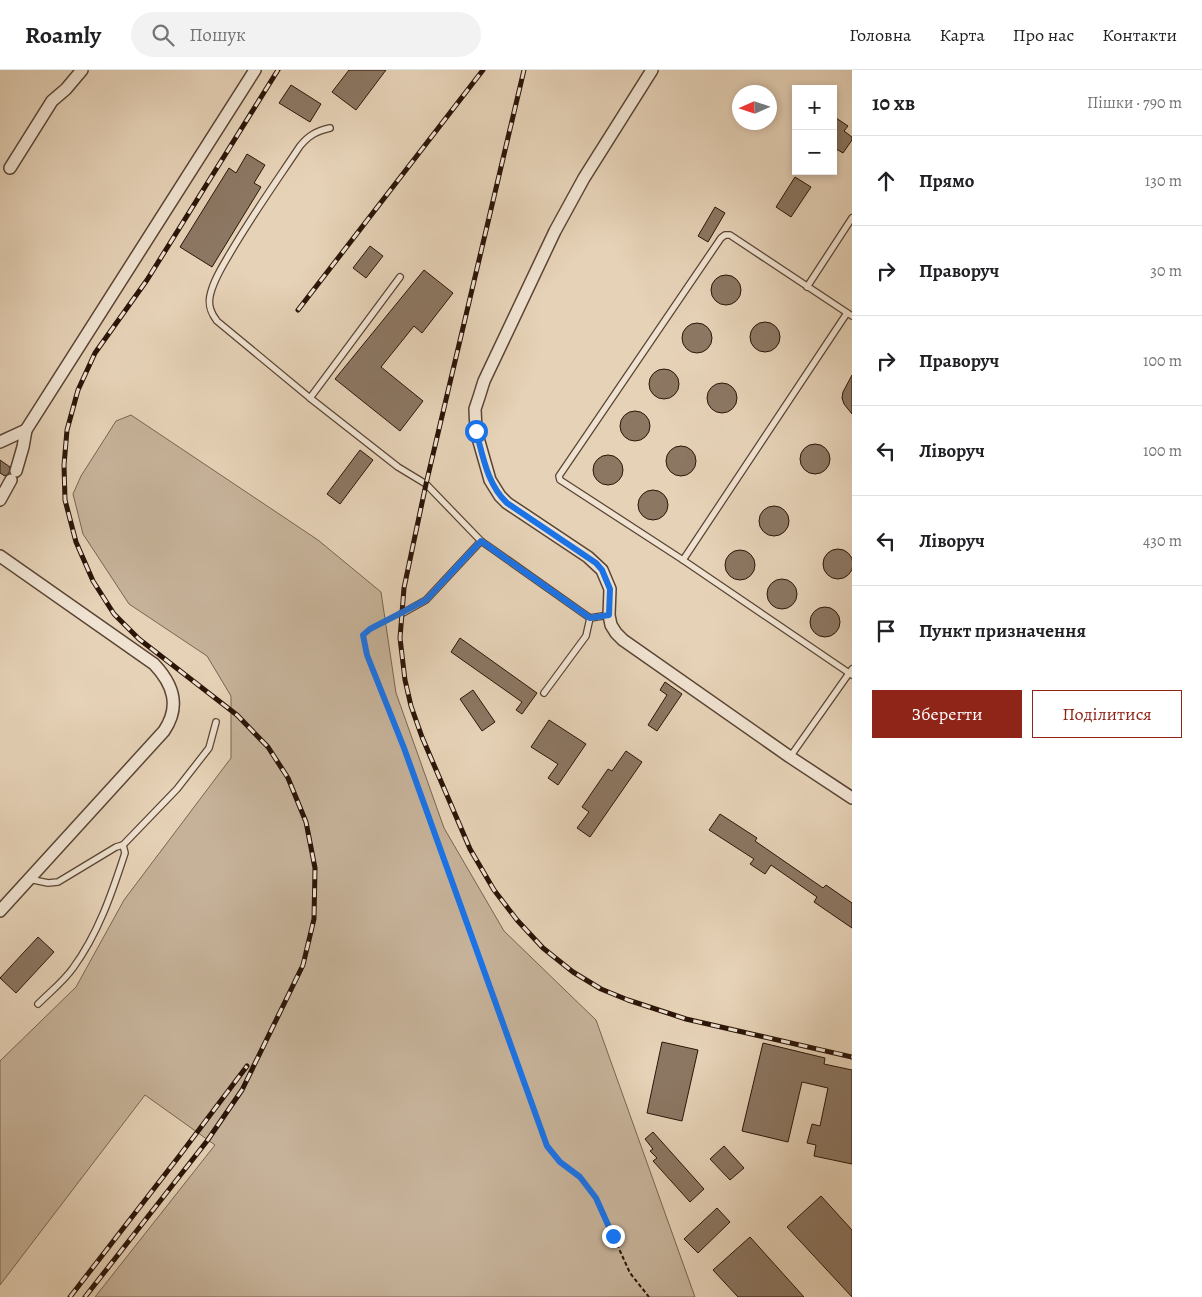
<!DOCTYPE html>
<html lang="uk">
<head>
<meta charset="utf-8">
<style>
  body { margin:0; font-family:Alegreya,serif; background:#f2f2f2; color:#202124 }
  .controls { position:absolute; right:15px; top:15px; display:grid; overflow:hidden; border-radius:0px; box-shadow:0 2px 8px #0003 }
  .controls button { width:45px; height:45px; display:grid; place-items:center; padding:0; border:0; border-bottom:1px solid #e0e0e0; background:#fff; color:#202124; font:25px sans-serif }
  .compass { position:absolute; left:732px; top:15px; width:45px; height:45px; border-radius:50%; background:#fff; box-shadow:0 2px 8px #0003; rotate:267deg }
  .stop { position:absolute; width:15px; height:15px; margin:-11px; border:4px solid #1a73e8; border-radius:50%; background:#fff }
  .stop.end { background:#1a73e8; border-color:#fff; box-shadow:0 1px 5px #0008 }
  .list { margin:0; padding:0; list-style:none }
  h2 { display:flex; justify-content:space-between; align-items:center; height:65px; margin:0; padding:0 20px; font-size:21px }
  h2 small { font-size:16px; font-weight:400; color:#757577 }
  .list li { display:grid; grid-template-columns:32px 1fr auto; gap:15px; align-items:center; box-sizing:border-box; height:90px; padding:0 20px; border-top:1px solid #e0e0e0 }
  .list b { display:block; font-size:19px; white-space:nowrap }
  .list em { font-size:16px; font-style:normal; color:#757577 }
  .actions { display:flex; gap:10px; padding:15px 20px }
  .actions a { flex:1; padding:11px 0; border:1px solid #8f2418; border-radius:0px; text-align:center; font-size:18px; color:#8f2418 }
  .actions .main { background:#8f2418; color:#fff }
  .icon { flex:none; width:28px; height:28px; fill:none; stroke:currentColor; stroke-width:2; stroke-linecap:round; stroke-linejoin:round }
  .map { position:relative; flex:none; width:852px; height:1227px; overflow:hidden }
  header { display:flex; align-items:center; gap:30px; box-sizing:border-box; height:70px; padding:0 25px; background:#fff; border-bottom:1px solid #e0e0e0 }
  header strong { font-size:24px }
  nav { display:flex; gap:28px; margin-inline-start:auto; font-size:18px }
  .search { width:350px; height:45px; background:#f2f2f2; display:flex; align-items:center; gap:12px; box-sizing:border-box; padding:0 18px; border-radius:28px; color:#757577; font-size:19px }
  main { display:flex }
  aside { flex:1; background:#fff }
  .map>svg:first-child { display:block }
  .green { fill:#c6b299; stroke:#786450 }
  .building { fill:#8c7763; stroke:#2b1508 }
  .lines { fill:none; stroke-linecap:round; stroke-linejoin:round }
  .lane-casing { stroke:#5a4434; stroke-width:8 }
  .street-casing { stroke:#5a4434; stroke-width:14 }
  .path { stroke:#2b1508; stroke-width:2; stroke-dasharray:4 2.5; stroke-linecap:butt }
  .lane { stroke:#efe2d0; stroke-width:5.5 }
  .street { stroke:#efe2d0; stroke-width:11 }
  .rail-casing { stroke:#2b1508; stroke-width:5 }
  .rail { stroke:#efe2d0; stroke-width:3; stroke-dasharray:9; stroke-linecap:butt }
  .route { stroke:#1a73e8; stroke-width:6 }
</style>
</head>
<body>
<header>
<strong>Roamly</strong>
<div class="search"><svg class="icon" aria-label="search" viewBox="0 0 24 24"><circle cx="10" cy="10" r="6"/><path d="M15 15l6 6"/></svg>Пошук</div>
<nav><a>Головна</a><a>Карта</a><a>Про нас</a><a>Контакти</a></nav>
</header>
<main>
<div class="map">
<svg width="852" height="1227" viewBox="0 0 852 1227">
  <rect width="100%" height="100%" fill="#e6d2b7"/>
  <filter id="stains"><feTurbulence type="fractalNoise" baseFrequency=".004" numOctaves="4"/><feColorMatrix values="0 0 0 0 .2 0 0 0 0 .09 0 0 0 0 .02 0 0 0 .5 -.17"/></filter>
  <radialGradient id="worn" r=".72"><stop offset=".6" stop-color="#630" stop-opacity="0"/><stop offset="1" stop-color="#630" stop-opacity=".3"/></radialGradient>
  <polygon class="green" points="131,345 318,470 381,522 396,623 444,758 504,861 596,950 695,1227 95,1227 215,1075 145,1025 0,1215 0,991 76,917 124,830 231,688 231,626 207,586 129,534 83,464 73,424 81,406 116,351"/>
  <g class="building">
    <polygon points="349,0 386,0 356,40 332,22"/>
    <polygon points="291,15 321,34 310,52 279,33"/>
    <polygon points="833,46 848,56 844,61 852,67 852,70 843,83 833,77"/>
    <polygon points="247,84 265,95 254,113 261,117 212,197 180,177 229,98 236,103"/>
    <polygon points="795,107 811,117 791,147 776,137"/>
    <polygon points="715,137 725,143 708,172 698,166"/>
    <polygon points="370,176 383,186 366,208 353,198"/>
    <polygon points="424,200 453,223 422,263 414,256 381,297 423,331 400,361 335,309"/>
    <circle cx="726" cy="220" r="15"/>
    <circle cx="765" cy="267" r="15"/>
    <circle cx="697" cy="268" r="15"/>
    <circle cx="664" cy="314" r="15"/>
    <polygon points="852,305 852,344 844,334 842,328 843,322"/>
    <circle cx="722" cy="328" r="15"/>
    <circle cx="635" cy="356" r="15"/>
    <circle cx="815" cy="389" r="15"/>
    <circle cx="681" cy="391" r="15"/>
    <polygon points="360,380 373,390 340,434 327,424"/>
    <circle cx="608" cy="400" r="15"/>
    <polygon points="0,390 10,397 9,403 5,406 0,403"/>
    <circle cx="653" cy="435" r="15"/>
    <circle cx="774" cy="451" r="15"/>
    <circle cx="838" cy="494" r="15"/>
    <circle cx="740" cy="495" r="15"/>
    <circle cx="782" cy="524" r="15"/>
    <circle cx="825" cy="552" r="15"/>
    <polygon points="460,568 537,623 522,644 516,640 522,632 451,582"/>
    <polygon points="665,612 682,624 657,661 648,655 667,625 660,620"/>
    <polygon points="473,620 495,652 482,661 460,629"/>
    <polygon points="549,650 586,674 558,715 548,708 558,694 531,677"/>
    <polygon points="626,681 642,692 590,767 577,758 589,742 582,737 608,699 612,701"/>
    <polygon points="720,744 757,768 755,771 823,818 826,815 852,833 852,858 814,832 817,827 771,795 765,804 750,794 754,789 709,760"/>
    <polygon points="38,867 54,882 16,923 0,908"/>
    <polygon points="662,972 698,980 682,1051 647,1043"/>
    <polygon points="763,973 825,988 824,994 852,1000 852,1094 814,1086 816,1075 807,1073 812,1054 820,1056 828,1018 802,1012 788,1072 742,1061"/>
    <polygon points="653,1062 704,1119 690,1132 653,1091 657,1088 650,1081 653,1079 645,1069"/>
    <polygon points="724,1076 744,1098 730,1110 710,1089"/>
    <polygon points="821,1126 852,1160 852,1227 787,1157"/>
    <polygon points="717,1138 730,1152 698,1183 684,1169"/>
    <polygon points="750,1167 804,1227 738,1227 713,1200"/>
  </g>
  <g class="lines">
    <defs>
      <g id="lane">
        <path d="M330,58C317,61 309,65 300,76C276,112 251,147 229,185C222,197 213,211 210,226C208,236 211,243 217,251L310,328L398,397L426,414L481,471L491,478L590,548L609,545"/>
        <polyline points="807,217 852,148"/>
        <polyline points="852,246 730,165 725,165 721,168 559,406 560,410 683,490 852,605"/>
        <polyline points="310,328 400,207"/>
        <polyline points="683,490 847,243"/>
        <polyline points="401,544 426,530 481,471"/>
        <polyline points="544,623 586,566 590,548"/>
        <polyline points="790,687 852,599"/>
        <polyline points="29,809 48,813 58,812 116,777 123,775 177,719 209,678 216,652"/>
        <path d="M38,934C50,922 64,911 73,898C98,864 112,823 125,783L123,775"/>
      </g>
      <g id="street">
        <polyline points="652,0 584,108 555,161 484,311 479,327 475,339 476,361 490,410 500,426 507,433 588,487 602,500 610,519 609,545 611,555 616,563 623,570 790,687 852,728"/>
        <polyline points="10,98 52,31 66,19 82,0"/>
        <polyline points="0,372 26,360"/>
        <polyline points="16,401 23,377 26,360 255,0"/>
        <polyline points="0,430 11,410"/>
        <path d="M0,486L154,594C173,614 181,636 164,661L0,841"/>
      </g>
    </defs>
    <use href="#lane" class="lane-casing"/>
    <use href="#street" class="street-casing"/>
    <polyline class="path" points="394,547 370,559 363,565 367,585 404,678 547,1076 560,1092 579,1107 596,1128 630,1203 649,1227"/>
    <use href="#lane" class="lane"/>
    <use href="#street" class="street"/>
    <defs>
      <g id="rail">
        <polyline points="524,0 426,414 404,518 400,568 405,610 411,636 422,667 470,779 494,820 517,850 543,878 573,902 601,919 628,930 686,949 852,987"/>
        <polyline points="298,240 483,0"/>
        <polyline points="70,1227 180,1085 247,996"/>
        <polyline points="85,1227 207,1071 242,1020 303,895 314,849 315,798 306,752 288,708 268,677 237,645 139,569 114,544 93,511 76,472 65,430 64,395 67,360 78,320 95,283 147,210 278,0"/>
      </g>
    </defs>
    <use href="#rail" class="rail-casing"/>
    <use href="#rail" class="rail"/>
  </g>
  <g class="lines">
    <path class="route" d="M476,361C483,386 487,414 507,433L596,493L602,500L610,519L609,545L590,548L481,471L426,530L370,559L363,565L367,585L404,678L547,1076L560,1092L580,1107L596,1128L613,1166"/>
  </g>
  <rect width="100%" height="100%" filter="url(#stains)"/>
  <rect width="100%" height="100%" fill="url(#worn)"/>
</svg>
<div class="controls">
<button>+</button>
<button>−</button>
</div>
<svg class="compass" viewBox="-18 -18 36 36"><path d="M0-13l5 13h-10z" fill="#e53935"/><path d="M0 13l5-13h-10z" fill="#757577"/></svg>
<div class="stop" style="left:476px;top:361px"></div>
<div class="stop end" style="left:613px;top:1166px"></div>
</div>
<aside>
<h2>10 хв<small>Пішки · 790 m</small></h2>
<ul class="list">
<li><svg class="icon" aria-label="ahead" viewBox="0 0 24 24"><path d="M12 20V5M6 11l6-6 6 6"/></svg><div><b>Прямо</b></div><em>130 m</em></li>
<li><svg class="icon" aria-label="right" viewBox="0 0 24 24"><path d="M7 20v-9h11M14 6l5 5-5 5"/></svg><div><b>Праворуч</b></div><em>30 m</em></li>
<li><svg class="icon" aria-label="right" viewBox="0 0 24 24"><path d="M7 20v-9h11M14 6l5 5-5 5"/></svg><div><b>Праворуч</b></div><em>100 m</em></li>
<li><svg class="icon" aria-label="left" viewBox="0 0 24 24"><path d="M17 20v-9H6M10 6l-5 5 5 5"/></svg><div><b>Ліворуч</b></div><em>100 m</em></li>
<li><svg class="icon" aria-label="left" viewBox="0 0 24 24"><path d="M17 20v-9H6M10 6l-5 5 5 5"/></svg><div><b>Ліворуч</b></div><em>430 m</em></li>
<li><svg class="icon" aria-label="arrive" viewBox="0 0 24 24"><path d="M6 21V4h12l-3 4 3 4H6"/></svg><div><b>Пункт призначення</b></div></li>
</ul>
<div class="actions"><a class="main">Зберегти</a><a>Поділитися</a></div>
</aside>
</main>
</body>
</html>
